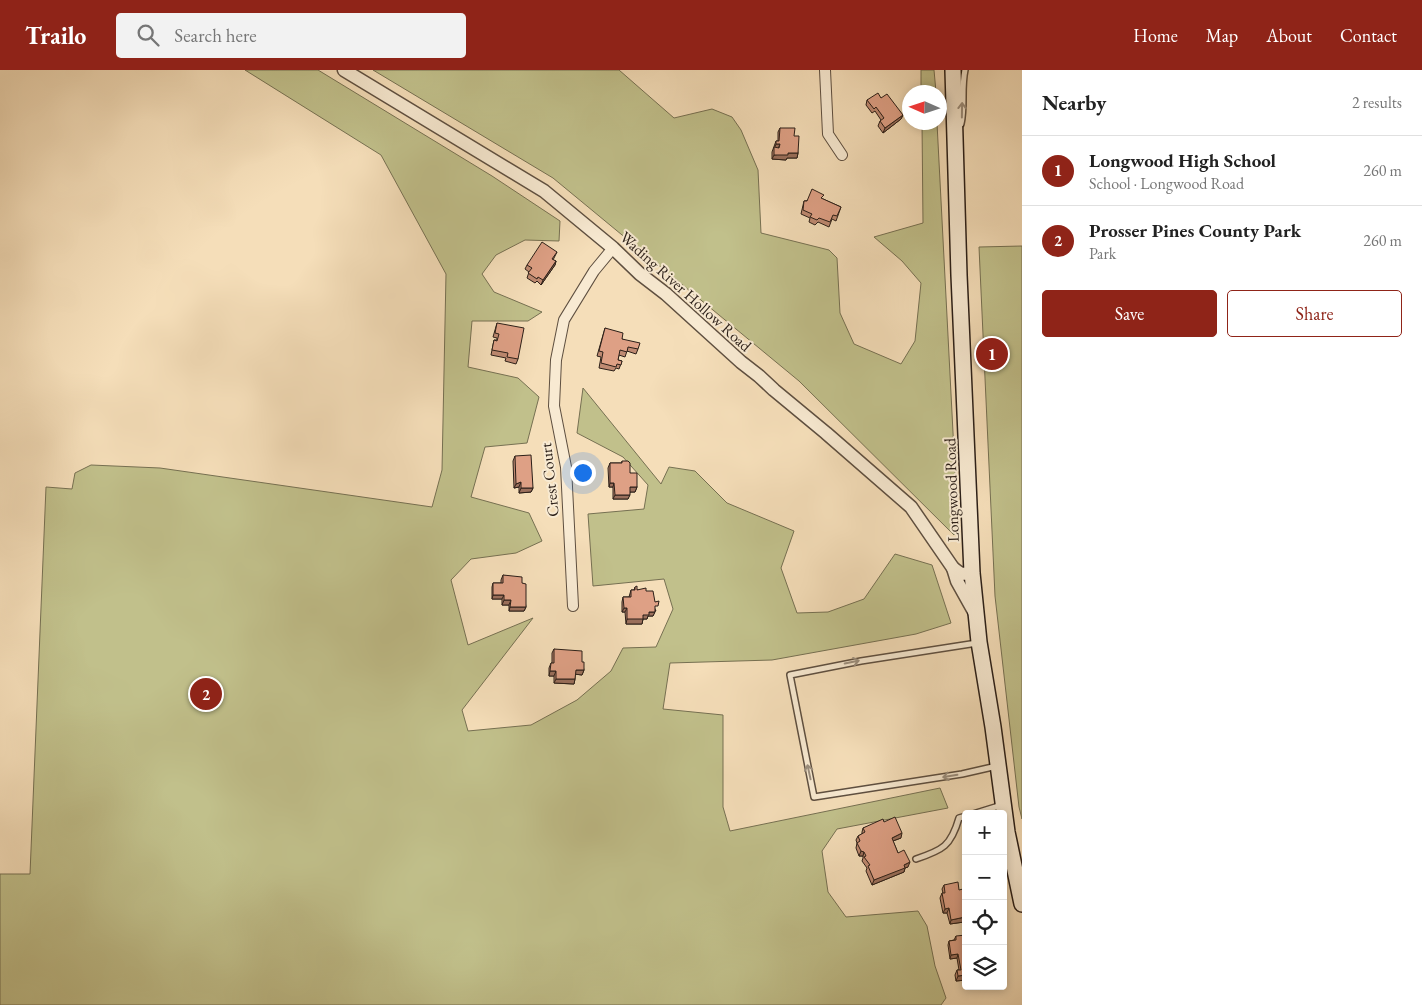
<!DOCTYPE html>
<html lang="en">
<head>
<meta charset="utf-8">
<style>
  body { margin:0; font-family:"EB Garamond",serif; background:#f2f2f2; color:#222 }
  .controls { position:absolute; right:15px; bottom:15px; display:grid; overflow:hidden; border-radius:5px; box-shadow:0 2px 8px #0003 }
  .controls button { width:45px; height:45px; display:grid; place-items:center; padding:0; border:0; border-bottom:1px solid #e0e0e0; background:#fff; color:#222; font:25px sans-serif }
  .compass { position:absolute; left:902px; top:15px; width:45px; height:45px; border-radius:50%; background:#fff; box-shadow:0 2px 8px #0003; rotate:273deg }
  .you { position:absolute; left:582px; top:402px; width:18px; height:18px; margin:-12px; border:4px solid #fff; border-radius:50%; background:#1a73e8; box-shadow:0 0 0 8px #1a73e833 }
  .badge { display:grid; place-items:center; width:32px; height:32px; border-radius:50%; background:#8f2418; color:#fff; font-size:16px; font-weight:700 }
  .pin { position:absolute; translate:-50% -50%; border:2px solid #fff; box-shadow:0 1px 5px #0006 }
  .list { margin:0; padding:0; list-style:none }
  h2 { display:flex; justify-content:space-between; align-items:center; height:65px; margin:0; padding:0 20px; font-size:21px }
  h2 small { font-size:16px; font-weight:400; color:#767676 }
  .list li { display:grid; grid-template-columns:32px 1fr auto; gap:15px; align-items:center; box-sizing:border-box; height:70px; padding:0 20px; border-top:1px solid #e0e0e0 }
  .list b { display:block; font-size:19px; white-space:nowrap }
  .list p { margin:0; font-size:16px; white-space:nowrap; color:#767676 }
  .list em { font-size:16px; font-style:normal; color:#767676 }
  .actions { display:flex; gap:10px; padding:15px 20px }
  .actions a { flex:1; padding:11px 0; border:1px solid #8f2418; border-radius:5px; text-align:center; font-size:18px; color:#8f2418 }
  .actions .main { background:#8f2418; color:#fff }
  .icon { flex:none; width:28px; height:28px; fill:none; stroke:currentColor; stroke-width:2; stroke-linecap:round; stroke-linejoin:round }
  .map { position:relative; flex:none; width:1022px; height:935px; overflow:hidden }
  header { display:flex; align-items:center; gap:30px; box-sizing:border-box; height:70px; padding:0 25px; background:#8f2418; color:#fff }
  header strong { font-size:24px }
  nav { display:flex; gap:28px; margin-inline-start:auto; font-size:18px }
  .search { width:350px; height:45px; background:#f2f2f2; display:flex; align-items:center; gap:12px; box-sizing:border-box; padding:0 18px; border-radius:5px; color:#767676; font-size:19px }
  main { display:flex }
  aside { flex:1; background:#fff }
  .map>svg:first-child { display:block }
  .green { fill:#c1c08b; stroke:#767052 }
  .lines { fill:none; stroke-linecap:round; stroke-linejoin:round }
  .service-casing { stroke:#5e4f40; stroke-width:8 }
  .minor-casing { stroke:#5e4f40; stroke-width:12 }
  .tertiary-casing { stroke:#5e4f40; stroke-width:15 }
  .secondary-casing { stroke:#2b1f18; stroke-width:18 }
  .service { stroke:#f8ead2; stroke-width:5 }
  .minor { stroke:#f8ead2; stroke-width:10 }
  .tertiary { stroke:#f8ead2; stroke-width:12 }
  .secondary { stroke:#f8ead2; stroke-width:15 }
  .wall { fill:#bf8a72; stroke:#2b1f18 }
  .shaded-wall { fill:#9b705d; stroke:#2b1f18 }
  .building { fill:#dea085; stroke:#2b1f18 }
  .oneway { stroke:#9c8f7e }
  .labels { text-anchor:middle; stroke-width:4; stroke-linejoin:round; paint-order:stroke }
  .street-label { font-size:16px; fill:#2b1f18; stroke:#f8ead2 }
</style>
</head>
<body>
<header>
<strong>Trailo</strong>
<div class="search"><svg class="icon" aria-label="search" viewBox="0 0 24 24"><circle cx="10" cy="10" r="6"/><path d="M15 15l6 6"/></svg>Search here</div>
<nav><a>Home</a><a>Map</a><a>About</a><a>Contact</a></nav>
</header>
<main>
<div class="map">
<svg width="1022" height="935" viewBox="0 0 1022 935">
  <rect width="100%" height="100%" fill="#f5deb9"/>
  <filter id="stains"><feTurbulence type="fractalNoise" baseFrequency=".004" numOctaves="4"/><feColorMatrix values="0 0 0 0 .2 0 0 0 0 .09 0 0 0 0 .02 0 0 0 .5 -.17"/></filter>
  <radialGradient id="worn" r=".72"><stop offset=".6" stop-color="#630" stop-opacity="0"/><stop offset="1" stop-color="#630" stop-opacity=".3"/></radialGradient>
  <g class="green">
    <polygon points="245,0 318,0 492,106 560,151 559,171 525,170 496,185 482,204 494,222 542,242 528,251 472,251 468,297 518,308 539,327 527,373 485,377 471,427 529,443 542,471 516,483 471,489 451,510 468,575 533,548 462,640 468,661 531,655 577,630 611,601 623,578 656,577 673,539 664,509 593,516 588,444 644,439 648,415 623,387 577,363 583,318 661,414 669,397 695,401 727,433 794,461 781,498 797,543 828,542 864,529 895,484 932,495 951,553 916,564 772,590 670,593 663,639 723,645 723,737 730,761 940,718 948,738 837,759 822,781 828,822 846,847 918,841 927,856 935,896 946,928 941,935 0,935 0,804 30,804 46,417 72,419 75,403 91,395 160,398 432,437 442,400 446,204 381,85"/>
    <polygon points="373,0 619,0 674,48 712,39 732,47 741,60 758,100 761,163 829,180 837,188 840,243 854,274 901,294 915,271 921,213 902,191 874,167 923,153 922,53 937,53 958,459 954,465 799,311 553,108"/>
    <polygon points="921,0 934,0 936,22 921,22"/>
    <polygon points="1022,176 1022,749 1019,737 995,526 979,177"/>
  </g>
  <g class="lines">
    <defs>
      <g id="service">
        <path d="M961,54C965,36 961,18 965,0"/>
        <polyline points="977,573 861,591 790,605 814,727 962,704 997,696"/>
        <polyline points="973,744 1002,735"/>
        <path d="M916,789C943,780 951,776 959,748L966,746"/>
      </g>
      <g id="minor">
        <polyline points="825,0 828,64 842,85"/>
        <polyline points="573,536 566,397 554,336 556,290 564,250 594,201 613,178"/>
      </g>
      <g id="tertiary">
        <polyline points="344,0 544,121 613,178 640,204 666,224 741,292 759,306 774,320 826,363 911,437 953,498 961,504 972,503"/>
        <polyline points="953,498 957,511 976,545"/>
      </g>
      <polyline id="secondary" points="953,0 959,205 972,503 979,572 993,657 1007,762 1022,834"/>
    </defs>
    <use href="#service" class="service-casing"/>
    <use href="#minor" class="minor-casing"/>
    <use href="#tertiary" class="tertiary-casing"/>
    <use href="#secondary" class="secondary-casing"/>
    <use href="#service" class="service"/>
    <use href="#minor" class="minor"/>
    <use href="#tertiary" class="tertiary"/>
    <use href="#secondary" class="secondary"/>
  </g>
  <g class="wall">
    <polygon points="881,28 903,45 901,49 883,63 878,56 880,51 881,50 875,41 872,43 866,35 867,30"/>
    <polygon points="780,58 794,66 798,83 797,88 787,88 786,90 772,89 772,82 776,71 778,71 778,62"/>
    <polygon points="823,129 841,137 836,151 832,149 829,157 818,152 815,155 809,152 810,148 801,144 804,131"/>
    <polygon points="557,182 553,190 556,191 555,195 541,215 537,211 535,213 527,208 529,202 525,199 527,195"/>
    <polygon points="497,253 518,289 516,294 505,291 506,288 491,285 494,270 497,270 497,268 493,267"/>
    <polygon points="605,258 638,279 636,284 627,281 625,287 619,285 618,290 622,291 619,299 616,298 614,301 599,298 601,287 597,286"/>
    <polygon points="515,386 533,418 531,422 519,423 519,417 514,418 513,391"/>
    <polygon points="622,391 630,403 637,417 635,422 630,422 628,429 613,429 613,417 609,417 608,398 610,393 622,393"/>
    <polygon points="503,505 522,513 526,537 524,541 509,541 509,535 502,535 502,529 492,529 492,517 493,513 501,513 501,510"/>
    <polygon points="635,517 637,520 646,521 656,541 655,541 653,546 648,546 647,549 643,549 642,554 626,554 625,542 622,542 622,532 623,527 629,527 631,520 634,520"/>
    <polygon points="554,579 582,592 584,600 582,605 575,604 575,609 574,614 554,613 554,606 549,606 549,598 551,593 552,593 552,583"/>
    <polygon points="884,752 901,768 893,771 898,783 908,797 905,798 904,802 872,815 866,801 867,798 862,791 863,788 863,786 859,786 856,778 857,773 856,770 858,766 862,764 862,762 863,758"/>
    <polygon points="944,815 959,820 966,833 966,841 964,843 964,852 950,854 947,843 943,843 940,828 942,823 943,823 942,819"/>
    <polygon points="956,866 966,910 956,911 955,905 957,900 959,900 957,888 950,889 948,875 949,871 954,870"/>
  </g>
  <g class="shaded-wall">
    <polygon points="903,45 901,49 883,63 885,58"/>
    <polygon points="776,74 780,74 778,79 774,79"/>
    <polygon points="788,83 798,83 797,88 787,88 786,90 772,89 774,85"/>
    <polygon points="556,191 555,195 541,215 543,210"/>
    <polygon points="521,412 519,417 514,418 516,414"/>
    <polygon points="610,413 614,413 613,417 609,417"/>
    <polygon points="630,417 637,417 635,422 628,422"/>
    <polygon points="521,418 533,418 531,422 519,423"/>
    <polygon points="615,425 630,425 628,429 613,429"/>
    <polygon points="493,525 504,525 502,529 492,529"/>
    <polygon points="504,530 511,530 509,535 502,535"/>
    <polygon points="510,537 526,537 524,541 509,541"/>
    <polygon points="624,538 627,538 625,542 622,542"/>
    <polygon points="649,542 655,542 653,546 648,546 647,549 643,549 642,554 626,554 627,549 643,545"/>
    <polygon points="576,600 584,600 582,605 574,604"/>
    <polygon points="550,601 556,601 554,606 549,606"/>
    <polygon points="556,609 575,609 574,614 554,613"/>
    <polygon points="902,763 901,768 890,772 892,768"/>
    <polygon points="861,781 864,782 863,786 859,786"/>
    <polygon points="910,792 908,797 905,798 904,802 872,815 874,810"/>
    <polygon points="949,838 947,843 943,843 945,839"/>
    <polygon points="965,847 964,852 950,854 951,850"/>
    <polygon points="958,884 957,888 950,889 951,885"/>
    <polygon points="966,905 966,910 956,911 958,906"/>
  </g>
  <g class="building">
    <polygon points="878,23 881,28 887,24 903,45 885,58 880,51 884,48 876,37 874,39 867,30"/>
    <polygon points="780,58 795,58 794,66 799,66 798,83 788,83 788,85 774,85 774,77 779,78 780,74 776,74 776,71 779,71"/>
    <polygon points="812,119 824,125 821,128 841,137 837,146 833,145 830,152 819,148 817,150 810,147 812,144 803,140 804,131 807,131"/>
    <polygon points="542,172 557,182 552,189 556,191 543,210 538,207 537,209 528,203 532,198 527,195"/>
    <polygon points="497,253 524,258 518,289 507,287 508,283 492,280 494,270 497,271 499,264 495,263"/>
    <polygon points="605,258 623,263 622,269 640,273 638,279 628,277 627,282 620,280 618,290 622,291 621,295 617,294 616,297 601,293 603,282 599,281"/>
    <polygon points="531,385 533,418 521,418 521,412 516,414 515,386"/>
    <polygon points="622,391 628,391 630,393 630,403 637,403 637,417 630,417 630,425 615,425 614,413 610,413 610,393 622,393"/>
    <polygon points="503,505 522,507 522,513 526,514 526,537 510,537 511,530 504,530 504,525 493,525 493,513 503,513"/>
    <polygon points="637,516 637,520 646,518 646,521 653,521 655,532 659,531 658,536 655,536 655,542 649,542 649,545 643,545 643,549 627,549 627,538 624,538 623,527 631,527 631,520 635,520 635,517"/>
    <polygon points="554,579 582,581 582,592 584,592 584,600 576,600 575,609 556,609 556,601 550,601 551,593 554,593"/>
    <polygon points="895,747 902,763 892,768 898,783 904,780 910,792 904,795 905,798 874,810 868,796 870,795 864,787 866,786 864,782 861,781 857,773 860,771 858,766 865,762 863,758 883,749 884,752"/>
    <polygon points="958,812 959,820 963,819 966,833 966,839 964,839 965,847 951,850 949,838 945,839 942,823 945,823 944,815"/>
    <polygon points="966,865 966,905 958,906 957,900 961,900 958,884 951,885 949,871 956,870 956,866"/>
  </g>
  <defs><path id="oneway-shaft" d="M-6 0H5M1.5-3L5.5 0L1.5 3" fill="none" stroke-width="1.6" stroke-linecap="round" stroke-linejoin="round" transform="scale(1.25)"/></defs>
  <g class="oneway">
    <use href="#oneway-shaft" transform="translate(962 40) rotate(-89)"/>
    <use href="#oneway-shaft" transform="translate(852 592) rotate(-12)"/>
    <use href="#oneway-shaft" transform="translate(809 702) rotate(-102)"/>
    <use href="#oneway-shaft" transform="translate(950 706) rotate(171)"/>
  </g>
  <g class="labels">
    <g class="street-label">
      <text transform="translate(686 221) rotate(42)" y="6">Wading River Hollow Road</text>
      <text transform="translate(549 410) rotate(-96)" y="6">Crest Court</text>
      <text transform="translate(951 420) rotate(-92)" y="6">Longwood Road</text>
    </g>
  </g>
  <rect width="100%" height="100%" filter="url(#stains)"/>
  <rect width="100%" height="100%" fill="url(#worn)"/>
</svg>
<div class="controls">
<button>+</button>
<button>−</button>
<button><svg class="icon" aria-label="locate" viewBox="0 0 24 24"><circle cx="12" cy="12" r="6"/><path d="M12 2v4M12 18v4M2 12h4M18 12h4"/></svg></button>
<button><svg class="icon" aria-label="layers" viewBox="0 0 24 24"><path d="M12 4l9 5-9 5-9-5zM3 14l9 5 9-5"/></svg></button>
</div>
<svg class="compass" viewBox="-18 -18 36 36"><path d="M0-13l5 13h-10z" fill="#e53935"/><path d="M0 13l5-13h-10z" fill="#767676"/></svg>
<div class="you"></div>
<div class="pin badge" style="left:992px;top:284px">1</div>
<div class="pin badge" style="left:206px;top:624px">2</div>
</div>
<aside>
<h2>Nearby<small>2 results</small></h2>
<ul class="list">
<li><span class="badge">1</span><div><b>Longwood High School</b><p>School · Longwood Road</p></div><em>260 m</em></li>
<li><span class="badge">2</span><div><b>Prosser Pines County Park</b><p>Park</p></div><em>260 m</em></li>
</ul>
<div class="actions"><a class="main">Save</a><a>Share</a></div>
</aside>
</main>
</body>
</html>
